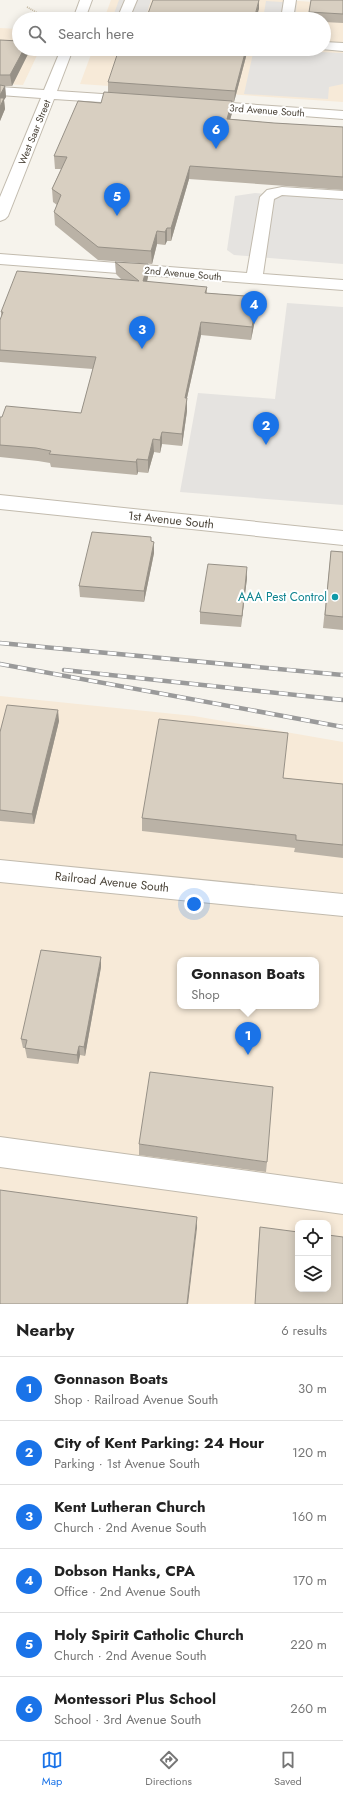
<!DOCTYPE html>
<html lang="en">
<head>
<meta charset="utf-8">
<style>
  body { margin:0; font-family:Jost,sans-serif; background:#f6f6f6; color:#222 }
  .controls { position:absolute; right:12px; bottom:12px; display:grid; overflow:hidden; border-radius:8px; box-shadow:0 2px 10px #0003 }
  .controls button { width:36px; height:36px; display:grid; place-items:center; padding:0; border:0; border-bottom:1px solid #e0e0e0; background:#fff; color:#222; font:20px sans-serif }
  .you { position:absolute; left:194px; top:904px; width:14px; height:14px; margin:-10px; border:3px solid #fff; border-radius:50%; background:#1a73e8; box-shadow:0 0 0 6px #1a73e833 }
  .badge { display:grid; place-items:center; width:26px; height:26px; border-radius:50%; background:#1a73e8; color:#fff; font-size:13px; font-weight:700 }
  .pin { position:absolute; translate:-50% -33px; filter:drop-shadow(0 1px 2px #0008) }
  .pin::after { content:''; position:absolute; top:21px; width:14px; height:12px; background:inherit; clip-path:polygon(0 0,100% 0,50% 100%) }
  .popup { position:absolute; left:177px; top:957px; width:142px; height:52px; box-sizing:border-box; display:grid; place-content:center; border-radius:8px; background:#fff; filter:drop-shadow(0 1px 3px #0005); font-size:13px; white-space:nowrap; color:#767676 }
  .popup b { font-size:15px; color:#222 }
  .popup::after { content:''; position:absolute; left:50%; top:100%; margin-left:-8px; border:8px solid transparent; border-top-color:#fff }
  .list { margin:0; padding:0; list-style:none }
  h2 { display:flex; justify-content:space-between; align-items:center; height:52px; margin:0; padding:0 16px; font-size:17px }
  h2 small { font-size:13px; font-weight:400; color:#767676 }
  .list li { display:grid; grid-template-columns:26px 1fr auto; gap:12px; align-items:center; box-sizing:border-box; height:64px; padding:0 16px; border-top:1px solid #e0e0e0 }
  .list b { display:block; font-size:15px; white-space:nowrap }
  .list p { margin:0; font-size:13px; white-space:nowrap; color:#767676 }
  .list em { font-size:13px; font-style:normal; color:#767676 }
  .icon { flex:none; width:22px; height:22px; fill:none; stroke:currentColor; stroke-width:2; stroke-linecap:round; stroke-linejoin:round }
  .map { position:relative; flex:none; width:343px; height:1304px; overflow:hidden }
  .search { position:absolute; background:#fff; box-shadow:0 2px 10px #0003; left:12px; right:12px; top:12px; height:44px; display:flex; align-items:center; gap:10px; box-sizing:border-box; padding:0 14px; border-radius:22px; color:#767676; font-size:15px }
  .sheet { height:436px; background:#fff }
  nav { display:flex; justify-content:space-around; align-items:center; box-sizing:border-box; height:56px; border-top:1px solid #e0e0e0; background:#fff; font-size:11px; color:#767676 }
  nav a { display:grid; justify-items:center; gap:2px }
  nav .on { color:#1a73e8 }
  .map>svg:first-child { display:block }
  .commercial { fill:#f7ead8; fill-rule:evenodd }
  .parking { fill:#e5e3e0 }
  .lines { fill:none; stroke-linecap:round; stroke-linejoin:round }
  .minor-casing { stroke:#c2bbae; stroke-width:2 }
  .path { stroke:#c4b79f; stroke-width:1.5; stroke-dasharray:1 1; stroke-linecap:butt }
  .minor { fill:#fff; fill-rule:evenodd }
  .rail-casing { stroke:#9a9a9a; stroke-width:4.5 }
  .rail { stroke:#fff; stroke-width:3; stroke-dasharray:9; stroke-linecap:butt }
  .wall { fill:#bab2a6 }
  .shaded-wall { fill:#979187 }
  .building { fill:#d8cfc1; stroke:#979187 }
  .culture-dot { fill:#0f9aa8; stroke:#fff; stroke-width:1.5 }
  .labels { text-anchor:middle; stroke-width:4; stroke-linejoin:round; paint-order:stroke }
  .far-street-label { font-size:10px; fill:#4b4439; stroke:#fff }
  .street-label { font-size:12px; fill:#4b4439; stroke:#fff }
  .culture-label { font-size:12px; fill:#0d838f; stroke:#fff; text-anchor:end }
</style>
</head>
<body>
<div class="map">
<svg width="343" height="1304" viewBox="0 0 343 1304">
  <rect width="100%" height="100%" fill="#f6f3ec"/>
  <g class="commercial">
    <polygon points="111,0 284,0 343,4 343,102 80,84 93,49 324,49 324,19 104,19"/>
    <polygon points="0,28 19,29 19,49 40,49 23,85 0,84"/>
    <path d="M0,696L194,716L343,742V1304H0ZM180,960H316V1006H180ZM298,1223H328V1289H298Z"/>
  </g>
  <g class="parking">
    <polygon points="119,0 151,0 145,19 112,19"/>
    <polygon points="266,1 297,3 295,19 263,19"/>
    <polygon points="254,49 343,53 343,84 329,87 328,99 244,94"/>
    <polygon points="255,193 343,200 343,264 234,255 227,250 235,196"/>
    <polygon points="287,303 343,307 343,505 180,492 198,393 275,399"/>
  </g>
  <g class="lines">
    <defs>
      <g id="minor">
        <polygon points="80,0 92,0 85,19 73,19"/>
        <polygon points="125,0 137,0 129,19 117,19"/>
        <polygon points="284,0 296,0 293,19 281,19"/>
        <polygon points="324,42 343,43 343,51 321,49 324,49"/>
        <polygon points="61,49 73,49 57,91 132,96 137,97 139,100 137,103 132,104 54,99 8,216 5,219 0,221 0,197 41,98 0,95 0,87 44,90"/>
        <polygon points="203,101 343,111 343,119 198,108 196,105 198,102"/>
        <polygon points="282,187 343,191 343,199 282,195 274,199 263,274 343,280 343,290 0,264 0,254 247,273 260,197 267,190"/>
        <polygon points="0,495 343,531 343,545 0,509"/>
        <polygon points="0,860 343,894 343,916 0,882"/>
        <polygon points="0,1137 343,1184 343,1214 0,1167"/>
      </g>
    </defs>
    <use href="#minor" class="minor-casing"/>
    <polyline class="path" points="27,7 48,19"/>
    <use href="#minor" class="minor"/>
    <defs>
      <g id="rail">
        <polyline points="0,643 343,675"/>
        <polyline points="0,664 343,727"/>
        <polyline points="64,670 343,700"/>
      </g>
    </defs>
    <use href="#rail" class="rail-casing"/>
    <use href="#rail" class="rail"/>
  </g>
  <g class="wall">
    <polygon points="343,0 343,23 324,22 324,19 308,19 309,12"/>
    <polygon points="0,40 28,54 12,86 5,86 6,97 4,100 5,109 0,121"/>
    <polygon points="248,49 234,102 232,102 232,113 230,119 274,123 343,127 343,190 189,179 171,241 167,241 165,245 157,244 152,264 98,260 55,225 54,212 57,205 53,202 52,189 61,169 55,169 54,156 101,103 108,92 108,82"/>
    <polygon points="115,262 148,277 147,282 207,287 207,293 258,297 257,310 251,340 201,335 187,398 187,411 182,446 162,444 160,453 154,452 148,473 138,472 137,475 51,467 50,463 38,461 0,457 0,417 81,413 93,369 0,362 0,320 1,317 1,312 122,280 116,274"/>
    <polygon points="151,537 151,541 154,542 154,553 144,602 80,597 79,586"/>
    <polygon points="331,551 343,552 343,630 323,628"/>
    <polygon points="247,578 241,627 200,624 200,612"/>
    <polygon points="59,721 34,824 0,821 0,732"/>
    <polygon points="283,778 343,784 343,858 294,852 295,848 142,831 142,818"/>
    <polygon points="101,967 85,1056 80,1055 78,1064 27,1058 25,1048 23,1048 21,1039"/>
    <polygon points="139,1144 267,1162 266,1172 139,1155"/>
    <polygon points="260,1227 343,1304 255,1304 259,1237"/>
  </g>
  <g class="shaded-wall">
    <polygon points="259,0 259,9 256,19 254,19"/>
    <polygon points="24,49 28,49 28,54 12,86 10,75"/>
    <polygon points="246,49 248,49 234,102 235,91"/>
    <polygon points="5,86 6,97 4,100 5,109 0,121 0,95"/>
    <polygon points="232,101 232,113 227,131 227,119"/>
    <polygon points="190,166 189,179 171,241 171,228"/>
    <polygon points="167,228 167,241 165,245 165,232"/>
    <polygon points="157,231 157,244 152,264 151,251"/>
    <polygon points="148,264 148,277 143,294 143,281"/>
    <polygon points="258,297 257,310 251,340 252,327"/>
    <polygon points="201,322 201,335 184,411 185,398"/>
    <polygon points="187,398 187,411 182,446 182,434"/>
    <polygon points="162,432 162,444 160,453 160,440"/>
    <polygon points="153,439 154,452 148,473 148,460"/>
    <polygon points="137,459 138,472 137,475 136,462"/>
    <polygon points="154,542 154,553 144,602 144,591"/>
    <polygon points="247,567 247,578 241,627 242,616"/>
    <polygon points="58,710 59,721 34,824 32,814"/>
    <polygon points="101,957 101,967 85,1056 84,1047"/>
    <polygon points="79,1046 80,1055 78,1064 77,1055"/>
    <polygon points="197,1217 197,1228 188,1304 187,1304"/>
  </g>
  <g class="building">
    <polygon points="153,0 259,0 254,19 146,19"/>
    <polygon points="311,0 343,0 343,14 309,12"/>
    <polygon points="0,40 19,41 19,49 24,49 10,75 0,75"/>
    <polygon points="119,49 246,49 235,91 108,82"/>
    <polygon points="0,85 5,86 0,95"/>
    <polygon points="104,92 232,101 227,119 274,123 343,127 343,177 190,166 171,228 167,228 165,232 157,231 151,251 98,247 54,212 61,195 52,189 67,157 54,156 78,101 101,103"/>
    <polygon points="0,98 4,98 0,107"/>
    <polygon points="115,262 148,264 143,281 207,287 205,293 258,297 252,327 201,322 185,398 187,398 182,434 162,432 160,440 153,439 148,460 137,459 136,462 49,454 51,451 36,448 0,445 0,417 2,417 6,406 81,413 96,357 0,350 0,320 3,312 1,312 17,271 139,281"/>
    <polygon points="92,532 151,537 151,541 154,542 144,591 79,586"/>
    <polygon points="331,551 343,552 343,617 325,615"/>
    <polygon points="208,564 247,567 242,616 200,612"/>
    <polygon points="7,705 58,710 32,814 0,810 0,732"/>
    <polygon points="159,719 288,733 283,778 343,784 343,845 296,840 296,835 142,818"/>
    <polygon points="41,950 101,957 84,1047 79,1046 77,1055 25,1048 27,1040 21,1039"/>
    <polygon points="150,1072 273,1087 267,1162 139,1144"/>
    <polygon points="0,1190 197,1217 187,1304 0,1304"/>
    <polygon points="260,1227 298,1232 298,1289 328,1289 328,1235 343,1237 343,1304 255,1304"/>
  </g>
  <circle class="culture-dot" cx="335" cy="597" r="4"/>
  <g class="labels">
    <g class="far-street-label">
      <text transform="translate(267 110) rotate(4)" y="4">3rd Avenue South</text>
      <text transform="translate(34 132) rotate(-68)" y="4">West Saar Street</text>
      <text transform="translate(183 273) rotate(5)" y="4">2nd Avenue South</text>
    </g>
    <g class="street-label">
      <text transform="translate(171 520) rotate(6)" y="4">1st Avenue South</text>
      <text transform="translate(112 882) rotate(6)" y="4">Railroad Avenue South</text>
    </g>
    <g class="culture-label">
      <text x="327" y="601">AAA Pest Control</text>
    </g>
  </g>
</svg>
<div class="controls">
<button><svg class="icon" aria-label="locate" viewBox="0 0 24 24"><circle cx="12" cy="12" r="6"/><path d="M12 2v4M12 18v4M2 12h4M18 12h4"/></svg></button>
<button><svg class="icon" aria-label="layers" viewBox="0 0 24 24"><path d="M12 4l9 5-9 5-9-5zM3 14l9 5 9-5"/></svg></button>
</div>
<div class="you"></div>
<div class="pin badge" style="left:248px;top:1055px">1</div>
<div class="popup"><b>Gonnason Boats</b>Shop</div>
<div class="pin badge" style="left:266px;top:445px">2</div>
<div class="pin badge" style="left:142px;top:349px">3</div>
<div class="pin badge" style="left:254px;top:324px">4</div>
<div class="pin badge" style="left:117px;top:216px">5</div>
<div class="pin badge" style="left:216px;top:149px">6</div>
<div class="search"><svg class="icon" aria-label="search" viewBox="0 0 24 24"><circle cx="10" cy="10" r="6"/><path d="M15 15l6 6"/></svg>Search here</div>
</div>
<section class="sheet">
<h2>Nearby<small>6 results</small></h2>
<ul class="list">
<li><span class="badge">1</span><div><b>Gonnason Boats</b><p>Shop · Railroad Avenue South</p></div><em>30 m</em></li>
<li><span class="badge">2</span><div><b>City of Kent Parking: 24 Hour</b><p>Parking · 1st Avenue South</p></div><em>120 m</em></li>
<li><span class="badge">3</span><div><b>Kent Lutheran Church</b><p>Church · 2nd Avenue South</p></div><em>160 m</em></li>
<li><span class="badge">4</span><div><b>Dobson Hanks, CPA</b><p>Office · 2nd Avenue South</p></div><em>170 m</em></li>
<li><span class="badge">5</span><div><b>Holy Spirit Catholic Church</b><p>Church · 2nd Avenue South</p></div><em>220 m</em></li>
<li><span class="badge">6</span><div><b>Montessori Plus School</b><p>School · 3rd Avenue South</p></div><em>260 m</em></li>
</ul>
</section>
<nav>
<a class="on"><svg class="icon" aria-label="map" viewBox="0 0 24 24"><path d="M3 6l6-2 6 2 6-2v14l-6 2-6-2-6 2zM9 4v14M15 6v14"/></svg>Map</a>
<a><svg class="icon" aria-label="directions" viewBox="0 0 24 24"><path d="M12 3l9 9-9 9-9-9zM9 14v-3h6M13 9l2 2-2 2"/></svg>Directions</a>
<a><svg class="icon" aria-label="saved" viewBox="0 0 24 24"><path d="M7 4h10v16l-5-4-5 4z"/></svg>Saved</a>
</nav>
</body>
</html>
